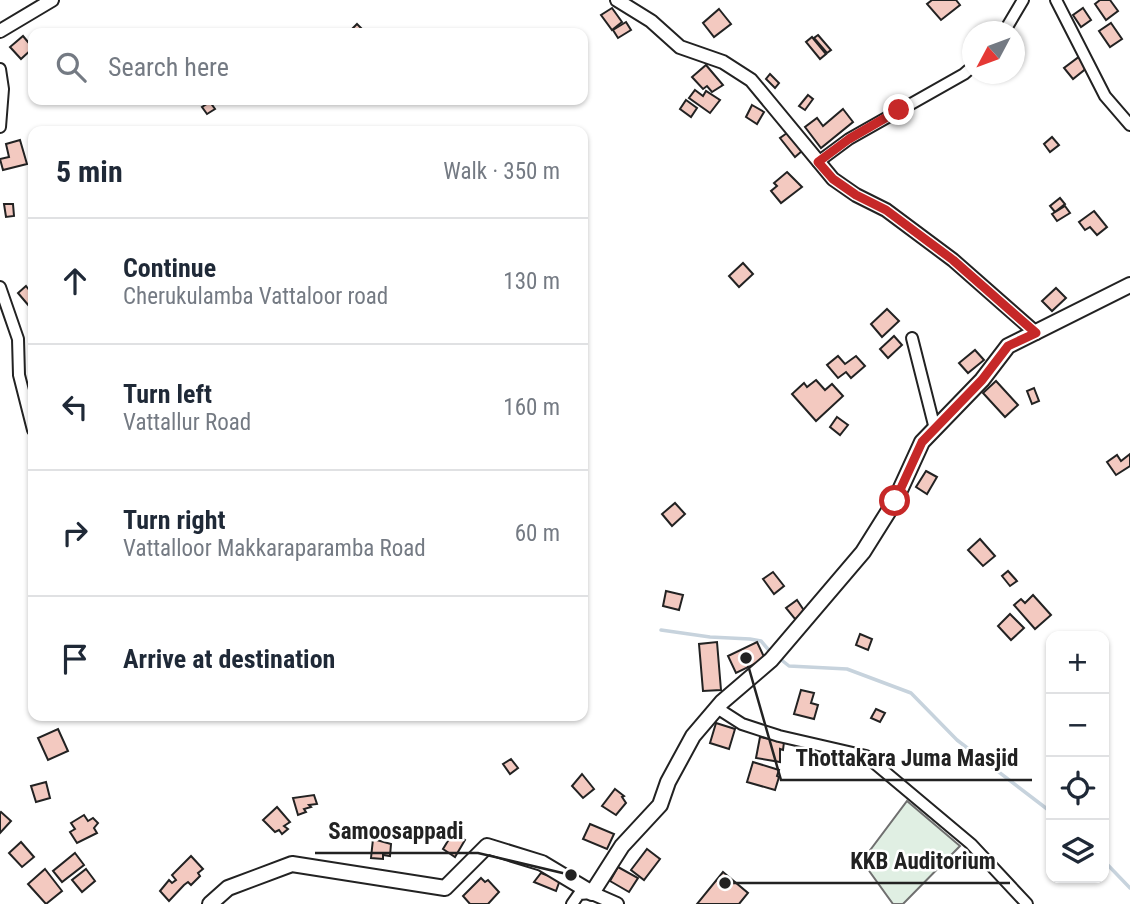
<!DOCTYPE html>
<html lang="en">
<head>
<meta charset="utf-8">
<style>
  body { margin:0; font-family:"Roboto Condensed",sans-serif; background:#f2f2f3; color:#1f2937 }
  .controls { position:absolute; right:21px; bottom:21px; display:grid; overflow:hidden; border-radius:14px; box-shadow:0 2px 5px #0004 }
  .controls button { width:63px; height:63px; display:grid; place-items:center; padding:0; border:0; border-bottom:2px solid #e0e1e3; background:#fff; color:#1f2937; font:35px sans-serif }
  .compass { position:absolute; left:962px; top:21px; width:63px; height:63px; border-radius:50%; background:#fff; box-shadow:0 2px 5px #0004; rotate:229deg }
  .stop { position:absolute; width:21px; height:21px; margin:-16px; border:5px solid #c62828; border-radius:50%; background:#fff }
  .stop.end { background:#c62828; border-color:#fff; box-shadow:0 2px 7px #0008 }
  .list { margin:0; padding:0; list-style:none }
  h2 { display:flex; justify-content:space-between; align-items:center; height:91px; margin:0; padding:0 28px; font-size:30px }
  h2 small { font-size:23px; font-weight:400; color:#747a83 }
  .list li { display:grid; grid-template-columns:46px 1fr auto; gap:21px; align-items:center; box-sizing:border-box; height:126px; padding:0 28px; border-top:2px solid #e0e1e3 }
  .list b { display:block; font-size:26px; white-space:nowrap }
  .list p { margin:0; font-size:23px; white-space:nowrap; color:#747a83 }
  .list em { font-size:23px; font-style:normal; color:#747a83 }
  .icon { flex:none; width:38px; height:38px; fill:none; stroke:currentColor; stroke-width:2; stroke-linecap:round; stroke-linejoin:round }
  .map { position:relative; flex:none; width:1130px; height:904px; overflow:hidden }
  .search { position:absolute; background:#fff; box-shadow:0 2px 5px #0004; left:28px; top:28px; width:560px; height:77px; display:flex; align-items:center; gap:18px; box-sizing:border-box; padding:0 24px; border-radius:14px; color:#747a83; font-size:26px }
  .panel { position:absolute; background:#fff; box-shadow:0 2px 5px #0004; left:28px; top:126px; width:560px; height:595px; border-radius:14px }
  .map>svg:first-child { display:block }
  .green { fill:#e0efe3; stroke:#6f6f6f; stroke-width:2 }
  .lines { fill:none; stroke-linecap:round; stroke-linejoin:round }
  .stream { stroke:#c7d3dd; stroke-width:3.5 }
  .building { fill:#f3c9c0; stroke:#222; stroke-width:2 }
  .minor-casing { stroke:#222; stroke-width:14 }
  .tertiary-casing { stroke:#222; stroke-width:16 }
  .secondary-casing { stroke:#222; stroke-width:18 }
  .minor { stroke:#fff; stroke-width:10 }
  .tertiary { stroke:#fff; stroke-width:12 }
  .secondary { stroke:#fff; stroke-width:14 }
  .route { stroke:#c62828; stroke-width:9 }
  .leader { fill:none; stroke:#222; stroke-width:2.5 }
  .callout-dot { fill:#222; stroke:#fff; stroke-width:2.5 }
  .callout-label { font-size:23px; text-anchor:middle; font-weight:bold; fill:#222; stroke:#fff; stroke-width:5; stroke-linejoin:round; paint-order:stroke }
</style>
</head>
<body>
<div class="map">
<svg width="1130" height="904" viewBox="0 0 1130 904">
  <rect width="100%" height="100%" fill="#fff"/>
  <polygon class="green" points="907,801 960,846 903,904 893,904 862,861"/>
  <g class="lines">
    <g class="stream">
      <polyline points="661,630 710,637 750,639 761,641 772,654"/>
      <polyline points="779,658 789,666 847,669 911,693 957,740 1051,812"/>
      <polyline points="1104,861 1130,888"/>
    </g>
  </g>
  <g class="building">
    <polygon points="932,0 956,0 960,5 941,20 927,4"/>
    <polygon points="1100,0 1110,0 1118,11 1106,20 1095,4"/>
    <polygon points="612,8 622,22 612,30 601,15"/>
    <polygon points="1083,8 1091,20 1081,27 1073,15"/>
    <polygon points="719,9 731,24 714,37 703,23"/>
    <polygon points="626,22 631,30 618,38 613,30"/>
    <polygon points="1111,23 1122,39 1110,47 1099,31"/>
    <polygon points="357,24 366,33 348,33"/>
    <polygon points="818,35 831,50 827,53 814,38"/>
    <polygon points="23,36 33,48 21,59 10,47"/>
    <polygon points="812,37 826,54 820,59 806,42"/>
    <polygon points="1080,56 1088,67 1073,79 1064,68"/>
    <polygon points="706,65 723,85 712,92 707,86 703,89 692,77"/>
    <polygon points="770,74 779,83 775,88 766,79"/>
    <polygon points="695,90 703,96 706,91 720,100 710,113 689,98"/>
    <polygon points="808,95 813,99 805,110 799,106"/>
    <polygon points="686,100 697,108 691,117 680,109"/>
    <polygon points="210,102 215,109 207,114 202,107"/>
    <polygon points="752,105 764,112 757,124 746,117"/>
    <polygon points="843,109 853,122 821,148 805,127 817,118 823,126"/>
    <polygon points="787,133 802,151 795,157 780,138"/>
    <polygon points="1052,137 1059,145 1050,152 1044,144"/>
    <polygon points="20,140 27,164 3,170 0,159 9,157 6,144"/>
    <polygon points="787,172 802,187 781,203 771,191 777,186 774,183"/>
    <polygon points="1060,198 1065,204 1055,212 1050,206"/>
    <polygon points="4,204 13,204 14,216 6,217"/>
    <polygon points="1065,206 1070,213 1057,221 1052,214"/>
    <polygon points="1094,211 1107,227 1097,235 1090,227 1085,230 1079,222"/>
    <polygon points="743,263 753,274 739,287 729,276"/>
    <polygon points="26,286 33,295 33,302 29,306 18,293"/>
    <polygon points="1056,288 1066,298 1052,311 1042,301"/>
    <polygon points="887,309 899,321 882,337 871,324"/>
    <polygon points="894,336 902,345 888,358 880,349"/>
    <polygon points="975,350 984,360 968,373 959,363"/>
    <polygon points="838,356 845,364 856,356 865,366 851,378 846,372 838,378 827,365"/>
    <polygon points="816,380 825,390 832,384 843,396 816,421 792,394 804,383 807,387"/>
    <polygon points="996,381 1018,405 1005,417 983,393"/>
    <polygon points="1034,388 1039,401 1032,404 1027,391"/>
    <polygon points="837,417 848,425 840,435 830,427"/>
    <polygon points="1130,454 1130,466 1116,475 1107,462 1117,455 1121,461"/>
    <polygon points="926,471 937,477 927,494 916,487"/>
    <polygon points="675,503 685,514 672,526 662,514"/>
    <polygon points="980,539 995,556 983,566 968,550"/>
    <polygon points="1008,571 1017,581 1010,586 1002,576"/>
    <polygon points="773,572 784,586 774,594 763,579"/>
    <polygon points="666,591 683,595 679,610 663,606"/>
    <polygon points="1033,595 1051,615 1035,629 1014,605 1021,599 1025,603"/>
    <polygon points="797,600 805,612 795,619 786,608"/>
    <polygon points="1010,614 1024,628 1011,640 998,626"/>
    <polygon points="860,634 872,639 868,650 856,645"/>
    <polygon points="717,642 721,690 703,691 699,644"/>
    <polygon points="757,642 765,659 736,673 728,656"/>
    <polygon points="801,690 814,693 811,703 818,705 814,719 794,714"/>
    <polygon points="876,709 885,713 880,722 871,718"/>
    <polygon points="716,723 735,729 729,749 710,743"/>
    <polygon points="58,729 68,751 48,760 38,738"/>
    <polygon points="760,737 784,742 783,750 780,749 780,762 756,758"/>
    <polygon points="511,759 518,768 510,774 503,764"/>
    <polygon points="753,762 779,770 777,776 779,777 775,790 747,782"/>
    <polygon points="582,774 594,789 583,798 572,786"/>
    <polygon points="46,782 50,798 36,802 31,786"/>
    <polygon points="615,789 624,796 622,797 626,803 616,815 602,806"/>
    <polygon points="314,795 317,804 309,805 311,807 304,809 306,812 298,815 293,798"/>
    <polygon points="277,807 290,822 284,826 288,829 282,834 279,830 275,832 263,820"/>
    <polygon points="1,812 11,821 0,833 0,813"/>
    <polygon points="84,815 88,821 93,818 98,823 94,828 97,833 77,843 70,832 75,829 71,823"/>
    <polygon points="590,824 614,834 607,849 583,839"/>
    <polygon points="454,831 465,840 455,857 443,849"/>
    <polygon points="373,839 391,844 390,856 383,855 383,859 371,858"/>
    <polygon points="21,842 34,857 22,867 9,853"/>
    <polygon points="647,849 660,859 644,880 631,870"/>
    <polygon points="75,853 84,865 62,882 53,871"/>
    <polygon points="191,856 203,869 198,873 200,876 191,885 188,882 184,885 169,901 160,891 169,880 172,883 176,880 172,875"/>
    <polygon points="618,867 638,878 629,892 610,881"/>
    <polygon points="45,869 62,891 46,904 28,884"/>
    <polygon points="86,869 95,881 82,892 72,880"/>
    <polygon points="723,872 748,893 739,904 697,904"/>
    <polygon points="541,873 560,880 556,891 534,882"/>
    <polygon points="481,878 485,882 488,880 499,892 488,904 470,904 463,896"/>
  </g>
  <g class="lines">
    <defs>
      <g id="minor">
        <polyline points="1056,0 1105,96 1130,125"/>
        <polyline points="1004,32 1023,0"/>
        <polyline points="0,69 3,89 0,127"/>
        <polyline points="818,162 849,139 964,74 972,67"/>
        <polyline points="0,287 18,339 19,375 33,430"/>
        <polyline points="912,338 935,429"/>
        <polyline points="717,708 742,724 779,736 866,756 971,844 1027,904"/>
        <polyline points="572,904 579,894 592,893"/>
      </g>
      <g id="tertiary">
        <polyline points="617,0 651,21 680,47 723,62 751,80 833,179 856,195 886,210 953,260 1036,333"/>
        <polyline points="0,31 52,0"/>
        <polyline points="592,893 617,904"/>
      </g>
      <polyline id="secondary" points="210,904 228,888 292,864 445,888 487,846 542,863 592,893 622,846 660,805 668,782 693,736 722,702 771,660 863,552 895,501 922,442 982,380 1008,346 1130,285"/>
    </defs>
    <use href="#minor" class="minor-casing"/>
    <use href="#tertiary" class="tertiary-casing"/>
    <use href="#secondary" class="secondary-casing"/>
    <use href="#minor" class="minor"/>
    <use href="#tertiary" class="tertiary"/>
    <use href="#secondary" class="secondary"/>
  </g>
  <g class="lines">
    <polyline class="route" points="895,501 922,442 982,380 1008,346 1036,333 953,260 886,210 856,195 833,179 818,162 849,139 899,110"/>
  </g>
  <path class="leader" d="M746 658L781 780H1032M571 875L478 853H315M725 883L837 883H1010"/>
  <g class="callout-dot">
    <circle cx="746" cy="658" r="7"/>
    <circle cx="571" cy="875" r="7"/>
    <circle cx="725" cy="883" r="7"/>
  </g>
  <g class="callout-label">
    <text x="907" y="766">Thottakara Juma Masjid</text>
    <text x="396" y="839">Samoosappadi</text>
    <text x="923" y="869">KKB Auditorium</text>
  </g>
</svg>
<div class="controls">
<button>+</button>
<button>−</button>
<button><svg class="icon" aria-label="locate" viewBox="0 0 24 24"><circle cx="12" cy="12" r="6"/><path d="M12 2v4M12 18v4M2 12h4M18 12h4"/></svg></button>
<button><svg class="icon" aria-label="layers" viewBox="0 0 24 24"><path d="M12 4l9 5-9 5-9-5zM3 14l9 5 9-5"/></svg></button>
</div>
<svg class="compass" viewBox="-18 -18 36 36"><path d="M0-13l5 13h-10z" fill="#e53935"/><path d="M0 13l5-13h-10z" fill="#747a83"/></svg>
<div class="stop" style="left:895px;top:501px"></div>
<div class="stop end" style="left:899px;top:110px"></div>
<div class="search"><svg class="icon" aria-label="search" viewBox="0 0 24 24"><circle cx="10" cy="10" r="6"/><path d="M15 15l6 6"/></svg>Search here</div>
<section class="panel">
<h2>5 min<small>Walk · 350 m</small></h2>
<ul class="list">
<li><svg class="icon" aria-label="ahead" viewBox="0 0 24 24"><path d="M12 20V5M6 11l6-6 6 6"/></svg><div><b>Continue</b><p>Cherukulamba Vattaloor road</p></div><em>130 m</em></li>
<li><svg class="icon" aria-label="left" viewBox="0 0 24 24"><path d="M17 20v-9H6M10 6l-5 5 5 5"/></svg><div><b>Turn left</b><p>Vattallur Road</p></div><em>160 m</em></li>
<li><svg class="icon" aria-label="right" viewBox="0 0 24 24"><path d="M7 20v-9h11M14 6l5 5-5 5"/></svg><div><b>Turn right</b><p>Vattalloor Makkaraparamba Road</p></div><em>60 m</em></li>
<li><svg class="icon" aria-label="arrive" viewBox="0 0 24 24"><path d="M6 21V4h12l-3 4 3 4H6"/></svg><div><b>Arrive at destination</b></div></li>
</ul>
</section>
</div>
</body>
</html>
